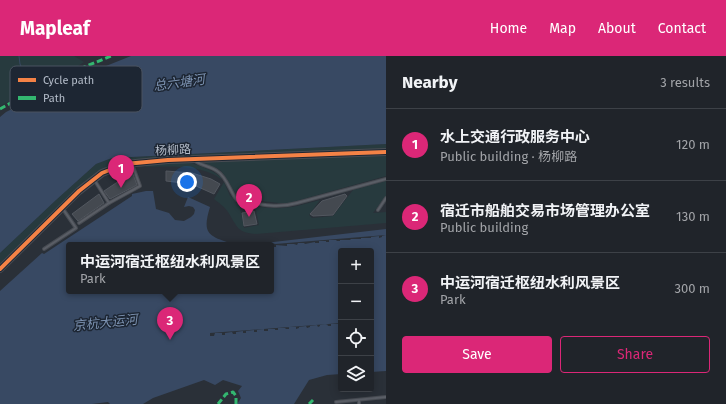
<!DOCTYPE html>
<html lang="en">
<head>
<meta charset="utf-8">
<style>
  body { margin:0; font-family:"Fira Sans","Noto Sans SC",sans-serif; background:#282c32; color:#f1f3f6 }
  .controls { position:absolute; right:12px; bottom:12px; display:grid; overflow:hidden; border-radius:4px; box-shadow:0 2px 10px #0003 }
  .controls button { width:36px; height:36px; display:grid; place-items:center; padding:0; border:0; border-bottom:1px solid #3d4147; background:#20242a; color:#f1f3f6; font:20px sans-serif }
  .you { position:absolute; left:187px; top:126px; width:14px; height:14px; margin:-10px; border:3px solid #fff; border-radius:50%; background:#1a73e8; box-shadow:0 0 0 6px #1a73e833 }
  .badge { display:grid; place-items:center; width:26px; height:26px; border-radius:50%; background:#db2777; color:#fff; font-size:13px; font-weight:700 }
  .pin { position:absolute; translate:-50% -33px; filter:drop-shadow(0 1px 2px #0008) }
  .pin::after { content:''; position:absolute; top:21px; width:14px; height:12px; background:inherit; clip-path:polygon(0 0,100% 0,50% 100%) }
  .popup { position:absolute; left:66px; top:186px; width:208px; height:52px; box-sizing:border-box; display:grid; place-content:center; border-radius:4px; background:#20242a; filter:drop-shadow(0 1px 3px #0005); font-size:13px; white-space:nowrap; color:#a2a4a8 }
  .popup b { font-size:15px; color:#f1f3f6 }
  .popup::after { content:''; position:absolute; left:50%; top:100%; margin-left:-8px; border:8px solid transparent; border-top-color:#20242a }
  .list { margin:0; padding:0; list-style:none }
  h2 { display:flex; justify-content:space-between; align-items:center; height:52px; margin:0; padding:0 16px; font-size:17px }
  h2 small { font-size:13px; font-weight:400; color:#a2a4a8 }
  .list li { display:grid; grid-template-columns:26px 1fr auto; gap:12px; align-items:center; box-sizing:border-box; height:72px; padding:0 16px; border-top:1px solid #3d4147 }
  .list b { display:block; font-size:15px; white-space:nowrap }
  .list p { margin:0; font-size:13px; white-space:nowrap; color:#a2a4a8 }
  .list em { font-size:13px; font-style:normal; color:#a2a4a8 }
  .actions { display:flex; gap:8px; padding:12px 16px }
  .actions a { flex:1; padding:9px 0; border:1px solid #db2777; border-radius:4px; text-align:center; font-size:14px; color:#db2777 }
  .actions .main { background:#db2777; color:#fff }
  .icon { flex:none; width:22px; height:22px; fill:none; stroke:currentColor; stroke-width:2; stroke-linecap:round; stroke-linejoin:round }
  .map { position:relative; flex:none; width:386px; height:348px; overflow:hidden }
  header { display:flex; align-items:center; gap:24px; box-sizing:border-box; height:56px; padding:0 20px; background:#db2777; color:#fff }
  header strong { font-size:19px }
  nav { display:flex; gap:22px; margin-inline-start:auto; font-size:14px }
  main { display:flex }
  aside { flex:1; background:#20242a }
  .map>svg:first-child { display:block }
  .green { fill:#273a3e }
  .water { fill:#384963 }
  .pier { fill:#2a3038 }
  .lines { fill:none; stroke-linecap:round; stroke-linejoin:round }
  .stream { stroke:#384963; stroke-width:1 }
  .building { fill:#444950; stroke:#52575f }
  .lane-casing { stroke:#484c53; stroke-width:4 }
  .secondary-casing { stroke:#484c53; stroke-width:8 }
  .lane { stroke:#5a5e66; stroke-width:2 }
  .secondary { stroke:#595d64; stroke-width:5.5 }
  .quiet { stroke:#33b770; stroke-width:3; stroke-dasharray:6 3; stroke-linecap:butt }
  .cycleway-casing { stroke:#1d2633; stroke-width:6 }
  .cycleway { stroke:#f48246; stroke-width:4 }
  .labels { text-anchor:middle; stroke-width:3; stroke-linejoin:round; paint-order:stroke }
  .street-label { font-size:12px; fill:#b4bcc9; stroke:#1d2633 }
  .water-label { font-size:13px; font-style:italic; fill:#7c92b1; stroke:#1d2633 }
  .key { fill:#1d2633; stroke:#4a5360; stroke-width:1 }
  .key-label { font-size:11px; fill:#b4bcc9 }
</style>
</head>
<body>
<header>
<strong>Mapleaf</strong>
<nav><a>Home</a><a>Map</a><a>About</a><a>Contact</a></nav>
</header>
<main>
<div class="map">
<svg width="386" height="348" viewBox="0 0 386 348">
  <rect width="100%" height="100%" fill="#2a3038"/>
  <g class="green">
    <polygon points="0,0 74,0 84,6 78,10 0,50"/>
    <polygon points="386,88 386,94 149,104 105,114 0,210 0,197 56,144 96,108 112,102"/>
    <path d="M386,98V120L289,147H279L239,142C232,134 228,123 221,115C216,110 209,111 204,106L206,105Z"/>
    <path d="M181,105C194,107 212,113 222,122L221,123C204,109 167,110 146,111V108Z"/>
    <path d="M386,125V140L373,157L386,156V167L256,178C237,177 237,170 228,156C225,151 219,147 214,143L224,126L230,140L239,147L244,172L259,169L255,150C282,155 294,151 320,144L309,159L312,162L333,160L353,134Z"/>
  </g>
  <g class="water">
    <polygon points="131,0 386,0 386,88 112,102 96,108 56,144 0,197 0,61 6,56 71,24"/>
    <path d="M146,135H153L156,153L169,157L175,164L184,165L191,161L194,158L195,154L193,151L189,150L184,151L188,141L210,151C201,180 210,180 235,189H69V235H271V189H248L386,173V315L371,316V195H341V318L327,319L309,324L294,348H237L241,342L238,335L242,330L223,324L215,329L204,324L153,342L143,348H110L108,346L92,348H0V235L42,197L44,198L132,140V138Z"/>
  </g>
  <g class="pier">
    <polygon points="386,179 382,180 382,181 379,182 379,180 371,181 371,182 361,182 361,183 351,183 350,184 340,184 340,185 337,185 336,184 329,184 329,186 326,186 326,185 319,185 319,187 315,187 315,186 305,188 304,187 298,187 297,189 294,188 287,188 287,190 276,189 276,191 272,191 268,188 269,186 275,188"/>
    <polygon points="341,267 341,269 338,268 331,268 331,270 328,270 327,268 320,269 320,270 318,271 317,269 310,270 310,271 307,272 306,270 299,271 299,272 296,273 296,271 289,271 289,273 286,273 285,272 278,272 278,274 275,274 275,273 268,273 268,275 264,275 264,273 257,274 257,276 254,276 254,274 246,275 246,277 243,277 243,275 236,276 236,278 233,278 232,276 225,277 225,279 222,279 222,277 215,277 214,280 210,280 210,277"/>
  </g>
  <g class="lines">
    <g class="stream">
      <polyline points="19,0 20,8 31,32"/>
      <polyline points="33,37 35,42"/>
    </g>
  </g>
  <g class="building">
    <polygon points="166,115 192,117 211,123 220,128 214,138 196,130 183,127 166,125"/>
    <polygon points="133,118 137,129 110,143 104,135 116,127"/>
    <polygon points="99,138 104,147 78,165 72,158"/>
    <polygon points="345,138 347,140 333,159 313,160 310,158 322,145"/>
    <polygon points="254,155 257,168 244,170 242,157"/>
  </g>
  <g class="lines">
    <defs>
      <g id="lane">
        <path d="M194,104C201,110 210,110 217,115C227,121 230,136 237,144C258,148 276,153 297,147L386,123"/>
        <polyline points="95,125 109,147"/>
        <polyline points="378,154 386,142"/>
        <polyline points="79,167 109,147 140,130 132,108"/>
        <polyline points="44,193 76,172 63,153"/>
        <polyline points="359,344 359,348"/>
        <polyline points="336,346 386,341"/>
      </g>
      <polyline id="secondary" points="0,213 79,135 102,117 125,108 168,104 386,96"/>
    </defs>
    <use href="#lane" class="lane-casing"/>
    <use href="#secondary" class="secondary-casing"/>
    <use href="#lane" class="lane"/>
    <use href="#secondary" class="secondary"/>
    <g class="quiet">
      <polyline points="0,53 48,26 111,0"/>
      <polyline points="218,348 226,338 233,336 236,340 236,348"/>
      <polyline points="309,348 313,344"/>
    </g>
    <defs>
      <polyline id="cycleway" points="0,213 79,135 102,117 125,108 168,104 386,96"/>
    </defs>
    <use href="#cycleway" class="cycleway-casing"/>
    <use href="#cycleway" class="cycleway"/>
  </g>
  <g class="labels">
    <g class="street-label">
      <text transform="translate(173 94) rotate(-3)" y="4">杨柳路</text>
    </g>
    <g class="water-label">
      <text transform="translate(179 26) rotate(-8)" y="5">总六塘河</text>
      <text transform="translate(105 266) rotate(-6)" y="5">京杭大运河</text>
    </g>
  </g>
  <rect x="10" y="10" width="132" height="46" rx="6" class="key"/>
  <rect x="18" y="22" width="18" height="4" fill="#f48246"/>
  <rect x="18" y="40" width="18" height="4" fill="#33b770"/>
  <g class="key-label">
    <text x="43" y="28">Cycle path</text>
    <text x="43" y="46">Path</text>
  </g>
</svg>
<div class="controls">
<button>+</button>
<button>−</button>
<button><svg class="icon" aria-label="locate" viewBox="0 0 24 24"><circle cx="12" cy="12" r="6"/><path d="M12 2v4M12 18v4M2 12h4M18 12h4"/></svg></button>
<button><svg class="icon" aria-label="layers" viewBox="0 0 24 24"><path d="M12 4l9 5-9 5-9-5zM3 14l9 5 9-5"/></svg></button>
</div>
<div class="you"></div>
<div class="pin badge" style="left:121px;top:132px">1</div>
<div class="pin badge" style="left:249px;top:161px">2</div>
<div class="pin badge" style="left:170px;top:284px">3</div>
<div class="popup"><b>中运河宿迁枢纽水利风景区</b>Park</div>
</div>
<aside>
<h2>Nearby<small>3 results</small></h2>
<ul class="list">
<li><span class="badge">1</span><div><b>水上交通行政服务中心</b><p>Public building · 杨柳路</p></div><em>120 m</em></li>
<li><span class="badge">2</span><div><b>宿迁市船舶交易市场管理办公室</b><p>Public building</p></div><em>130 m</em></li>
<li><span class="badge">3</span><div><b>中运河宿迁枢纽水利风景区</b><p>Park</p></div><em>300 m</em></li>
</ul>
<div class="actions"><a class="main">Save</a><a>Share</a></div>
</aside>
</main>
</body>
</html>
